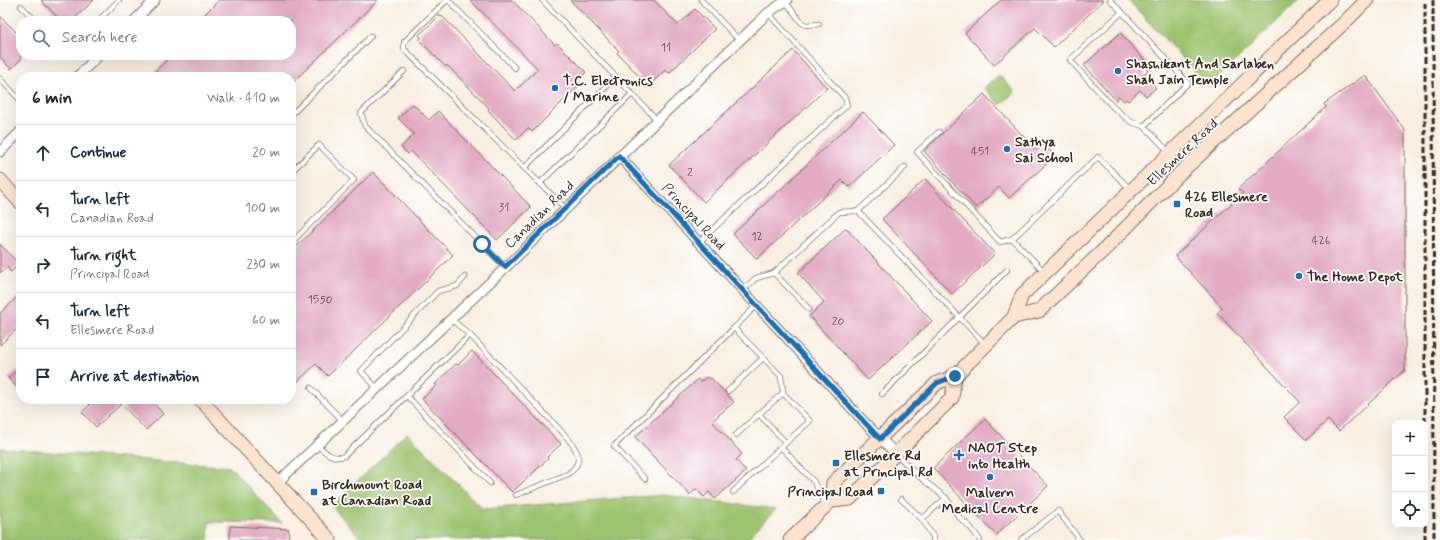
<!DOCTYPE html>
<html lang="en">
<head>
<meta charset="utf-8">
<style>
  body { margin:0; font-family:Mynerve,sans-serif; background:#f6f6f7; color:#1f2937 }
  .controls { position:absolute; right:12px; bottom:12px; display:grid; overflow:hidden; border-radius:8px; box-shadow:0 4px 16px #0002 }
  .controls button { width:36px; height:36px; display:grid; place-items:center; padding:0; border:0; border-bottom:1px solid #e0e1e3; background:#fff; color:#1f2937; font:20px sans-serif }
  .stop { position:absolute; width:12px; height:12px; margin:-9px; border:3px solid #1f6fb2; border-radius:50%; background:#fff }
  .stop.end { background:#1f6fb2; border-color:#fff; box-shadow:0 1px 4px #0008 }
  .list { margin:0; padding:0; list-style:none }
  h2 { display:flex; justify-content:space-between; align-items:center; height:52px; margin:0; padding:0 16px; font-size:17px }
  h2 small { font-size:13px; font-weight:400; color:#747a83 }
  .list li { display:grid; grid-template-columns:26px 1fr auto; gap:12px; align-items:center; box-sizing:border-box; height:56px; padding:0 16px; border-top:1px solid #e0e1e3 }
  .list b { display:block; font-size:15px; white-space:nowrap }
  .list p { margin:0; font-size:13px; white-space:nowrap; color:#747a83 }
  .list em { font-size:13px; font-style:normal; color:#747a83 }
  .icon { flex:none; width:22px; height:22px; fill:none; stroke:currentColor; stroke-width:2; stroke-linecap:round; stroke-linejoin:round }
  .map { position:relative; flex:none; width:1440px; height:540px; overflow:hidden }
  .search { position:absolute; background:#fff; box-shadow:0 4px 16px #0002; left:16px; top:16px; width:280px; height:44px; display:flex; align-items:center; gap:10px; box-sizing:border-box; padding:0 14px; border-radius:16px; color:#747a83; font-size:15px }
  .panel { position:absolute; background:#fff; box-shadow:0 4px 16px #0002; left:16px; top:72px; width:280px; height:332px; border-radius:16px }
  .map>svg:first-child { display:block }
  .green { fill:#9cc36f; stroke:#6c7646 }
  .building { fill:#e2aac3 }
  .lines { fill:none; stroke-linecap:round; stroke-linejoin:round }
  .service-casing { stroke:#7e6f63; stroke-width:6 }
  .minor-casing { stroke:#7e6f63; stroke-width:11 }
  .secondary-casing { stroke:#7e6f63; stroke-width:15 }
  .service { stroke:#fff; stroke-width:4.5 }
  .minor { stroke:#fff; stroke-width:9 }
  .secondary { stroke:#fde4d1; stroke-width:13 }
  .rail { stroke:#3b2a1e; stroke-width:3; stroke-dasharray:6 3; stroke-linecap:butt }
  .route { stroke:#1f6fb2; stroke-width:5 }
  .poi-dot { fill:#1f6fb2; stroke:#fff; stroke-width:1.5 }
  .labels { text-anchor:middle; stroke-width:3.5; stroke-linejoin:round; paint-order:stroke }
  .number-label { font-size:12px; fill:#654a47 }
  .poi-label { font-size:14px; font-weight:bold; fill:#3b2a1e; stroke:#fff; text-anchor:start }
  .street-label { font-size:14px; fill:#3b2a1e; stroke:#fff }
</style>
</head>
<body>
<div class="map">
<svg width="1440" height="540" viewBox="0 0 1440 540">
  <rect width="100%" height="100%" fill="#fff"/>
  <filter id="ink" filterUnits="userSpaceOnUse"><feTurbulence type="fractalNoise" baseFrequency=".025" numOctaves="2"/><feDisplacementMap in="SourceGraphic" scale="8" xChannelSelector="R" yChannelSelector="G"/><feConvolveMatrix kernelMatrix="1 2 1 2 8 2 1 2 1" color-interpolation-filters="sRGB"/></filter>
  <filter id="wash" filterUnits="userSpaceOnUse"><feTurbulence type="fractalNoise" baseFrequency=".012" numOctaves="4" result="noise"/><feDisplacementMap in="SourceGraphic" scale="16" xChannelSelector="R" yChannelSelector="G"/><feGaussianBlur stdDeviation="0.9" result="paint"/><feColorMatrix in="noise" values="0 0 0 0 0 0 0 0 0 0 0 0 0 0 0 0 0 1.4 0 .05"/><feComposite in="paint" operator="in"/></filter>
  <g filter="url(#wash)">
    <rect width="100%" height="100%" fill="#f9efe2"/>
    <g class="green">
      <polygon points="1128,0 1299,0 1209,86"/>
      <polygon points="999,75 1015,92 1000,105 984,88"/>
      <polygon points="407,433 483,509 664,495 776,509 746,540 362,540 332,506"/>
      <polygon points="0,448 230,467 282,523 209,522 208,540 0,540"/>
    </g>
    <g id="blocks">
      <g class="building">
        <polygon points="41,0 94,0 72,21 61,21"/>
        <polygon points="219,0 378,0 291,84 291,77 149,77 172,55 291,55 291,21 198,21"/>
        <polygon points="470,0 512,0 555,45 557,43 586,72 574,84 578,87 556,108 532,132 528,128 516,140 488,110 489,108 447,65 446,67 419,40 421,38 419,35 439,16 443,17 515,91 538,69"/>
        <polygon points="570,0 654,0 678,25 695,9 715,29 669,73 665,70 649,86 617,53 619,51"/>
        <polygon points="1001,0 1104,0 1054,47 1035,28 994,65 965,33"/>
        <polygon points="0,16 21,37 21,59 11,69 0,57"/>
        <polygon points="1120,33 1151,67 1144,74 1156,88 1146,96 1140,90 1128,101 1126,99 1124,101 1119,96 1116,100 1084,65"/>
        <polygon points="793,50 827,88 704,202 669,165"/>
        <polygon points="1365,75 1405,130 1405,370 1339,431 1328,420 1306,440 1284,417 1300,402 1217,313 1223,308 1175,256 1243,193 1238,189 1326,107 1324,104"/>
        <polygon points="984,94 1037,151 1044,144 1055,156 1009,198 999,187 976,208 924,151"/>
        <polygon points="413,104 429,120 438,111 531,207 497,240 411,151 408,154 401,147 414,134 398,118"/>
        <polygon points="863,112 894,145 849,187 842,180 757,259 733,234"/>
        <polygon points="373,172 453,255 328,376 316,364 291,388 291,252"/>
        <polygon points="925,179 995,254 952,294 882,219"/>
        <polygon points="846,228 932,321 868,380 809,316 824,302 798,273"/>
        <polygon points="0,244 19,264 11,272 7,267 0,273"/>
        <polygon points="21,294 21,325 0,345 0,313"/>
        <polygon points="472,351 561,444 547,457 548,459 512,492 422,399 437,385 435,384 456,364 458,365"/>
        <polygon points="17,370 21,375 21,392 8,378"/>
        <polygon points="707,377 709,379 711,378 734,402 712,421 742,454 736,460 746,471 715,499 709,492 704,497 696,489 690,495 635,437 698,379 700,382"/>
        <polygon points="84,399 150,399 163,414 146,430 121,404 96,427 82,412 90,405"/>
        <polygon points="985,419 1048,486 996,535 933,468"/>
        <polygon points="230,526 289,529 288,540 230,540"/>
      </g>
    </g>
  </g>
  <g filter="url(#ink)">
    <use href="#blocks" fill-opacity="0" stroke="#7e6f63" stroke-width="1"/>
    <g class="lines">
      <defs>
        <g id="service">
          <polyline points="447,0 404,42 404,49 565,208"/>
          <polyline points="448,0 515,68"/>
          <polyline points="542,0 657,120"/>
          <polyline points="701,0 739,40"/>
          <polyline points="1110,0 1122,12"/>
          <polyline points="785,1 801,22 806,25 819,24"/>
          <polyline points="21,6 36,21"/>
          <polyline points="98,21 119,0"/>
          <polyline points="404,71 361,113 365,126 505,267"/>
          <polyline points="0,79 21,101"/>
          <polyline points="291,115 371,36"/>
          <polyline points="1144,126 1188,83 1122,12 1070,60 1114,108 1131,122 1144,126 1169,152"/>
          <polyline points="939,132 917,152 1000,242 1012,239 1098,157 1130,189"/>
          <polyline points="905,167 858,211 985,344"/>
          <polyline points="524,168 616,77"/>
          <polyline points="291,172 319,145 354,180 291,243"/>
          <polyline points="540,183 632,94"/>
          <polyline points="1012,239 1045,272"/>
          <polyline points="699,242 847,105 845,98 768,13"/>
          <polyline points="743,290 756,278 774,273"/>
          <polyline points="809,309 774,273 839,212 858,211"/>
          <polyline points="734,328 756,306"/>
          <path d="M470,335L564,434C576,448 587,460 568,474L516,495"/>
          <polyline points="311,388 343,421"/>
          <polyline points="377,388 361,371 438,291 457,286 465,277"/>
          <polyline points="728,391 763,358"/>
          <polyline points="783,393 759,414 786,443"/>
          <polyline points="882,394 1007,270"/>
          <polyline points="407,396 490,483"/>
          <polyline points="736,435 759,414"/>
          <path d="M317,445C325,452 333,460 344,456L470,335L451,319"/>
          <polyline points="897,455 922,479 946,498 922,519 934,538 933,540"/>
          <polyline points="645,479 614,446 734,328 781,376 783,393 810,421 781,447 814,482 825,505"/>
          <polyline points="733,492 781,447"/>
          <polyline points="946,498 959,517 971,528 980,540"/>
          <polyline points="901,499 922,519"/>
          <polyline points="1021,540 1058,511 1080,540"/>
        </g>
        <g id="minor">
          <polyline points="134,21 155,0"/>
          <polyline points="77,77 99,55"/>
          <polyline points="0,152 21,131"/>
          <polyline points="619,156 867,425 896,454"/>
          <polyline points="278,482 503,270 768,13 787,0"/>
        </g>
        <g id="secondary">
          <polyline points="0,180 21,203"/>
          <polyline points="1014,317 1039,311 1108,246 1180,173 1345,22 1367,0"/>
          <polyline points="200,399 330,540"/>
          <polyline points="831,501 833,483 937,383 955,376 1014,317 1022,295 1330,0"/>
          <polyline points="790,540 831,501 850,499 952,398 955,376"/>
        </g>
      </defs>
      <use href="#service" class="service-casing"/>
      <use href="#minor" class="minor-casing"/>
      <use href="#secondary" class="secondary-casing"/>
      <use href="#service" class="service"/>
      <use href="#minor" class="minor"/>
      <use href="#secondary" class="secondary"/>
      <g class="rail">
        <polyline points="1433,0 1434,540"/>
        <polyline points="1425,540 1425,0"/>
      </g>
    </g>
  </g>
  <g class="lines" filter="url(#ink)">
    <polyline class="route" points="482,244 505,267 619,156 880,439 937,383 955,376"/>
  </g>
  <g class="poi-dot">
    <circle cx="1118" cy="71" r="4"/>
    <circle cx="555" cy="88" r="4"/>
    <circle cx="1007" cy="149" r="4"/>
    <rect x="1173" y="200" width="8" height="8" rx="2"/>
    <circle cx="1299" cy="276" r="4"/>
    <path d="M957 449h4v4h4v4h-4v4h-4v-4h-4v-4h4z"/>
    <rect x="832" y="459" width="8" height="8" rx="2"/>
    <circle cx="990" cy="477" r="4"/>
    <rect x="877" y="487" width="8" height="8" rx="2"/>
    <rect x="310" y="488" width="8" height="8" rx="2"/>
  </g>
  <g class="labels">
    <g class="number-label">
      <text x="666" y="51">11</text>
      <text x="980" y="155">451</text>
      <text x="690" y="176">2</text>
      <text x="504" y="211">31</text>
      <text x="757" y="240">12</text>
      <text x="1321" y="244">426</text>
      <text x="320" y="303">1550</text>
      <text x="838" y="325">20</text>
    </g>
    <g class="poi-label">
      <text x="1126" y="68">Shashikant And Sarlaben<tspan x="1126" dy="16">Shah Jain Temple</tspan></text>
      <text x="563" y="85">T.C. Electronics<tspan x="563" dy="16">/ Marine</tspan></text>
      <text x="1015" y="146">Sathya<tspan x="1015" dy="16">Sai School</tspan></text>
      <text x="1185" y="201">426 Ellesmere<tspan x="1185" dy="16">Road</tspan></text>
      <text x="1307" y="281">The Home Depot</text>
      <text x="968" y="452">NAOT Step<tspan x="968" dy="16">into Health</tspan></text>
      <text x="844" y="460">Ellesmere Rd<tspan x="844" dy="16">at Principal Rd</tspan></text>
      <text x="322" y="489">Birchmount Road<tspan x="322" dy="16">at Canadian Road</tspan></text>
      <text x="873" y="496" text-anchor="end">Principal Road</text>
      <text x="990" y="497" text-anchor="middle">Malvern<tspan x="990" dy="16">Medical Centre</tspan></text>
    </g>
    <g class="street-label">
      <text transform="translate(1182 152) rotate(-43)" y="5">Ellesmere Road</text>
      <text transform="translate(539 214) rotate(-44)" y="5">Canadian Road</text>
      <text transform="translate(694 216) rotate(47)" y="5">Principal Road</text>
    </g>
  </g>
</svg>
<div class="controls">
<button>+</button>
<button>−</button>
<button><svg class="icon" aria-label="locate" viewBox="0 0 24 24"><circle cx="12" cy="12" r="6"/><path d="M12 2v4M12 18v4M2 12h4M18 12h4"/></svg></button>
</div>
<div class="stop" style="left:482px;top:244px"></div>
<div class="stop end" style="left:955px;top:376px"></div>
<div class="search"><svg class="icon" aria-label="search" viewBox="0 0 24 24"><circle cx="10" cy="10" r="6"/><path d="M15 15l6 6"/></svg>Search here</div>
<section class="panel">
<h2>6 min<small>Walk · 410 m</small></h2>
<ul class="list">
<li><svg class="icon" aria-label="ahead" viewBox="0 0 24 24"><path d="M12 20V5M6 11l6-6 6 6"/></svg><div><b>Continue</b></div><em>20 m</em></li>
<li><svg class="icon" aria-label="left" viewBox="0 0 24 24"><path d="M17 20v-9H6M10 6l-5 5 5 5"/></svg><div><b>Turn left</b><p>Canadian Road</p></div><em>100 m</em></li>
<li><svg class="icon" aria-label="right" viewBox="0 0 24 24"><path d="M7 20v-9h11M14 6l5 5-5 5"/></svg><div><b>Turn right</b><p>Principal Road</p></div><em>230 m</em></li>
<li><svg class="icon" aria-label="left" viewBox="0 0 24 24"><path d="M17 20v-9H6M10 6l-5 5 5 5"/></svg><div><b>Turn left</b><p>Ellesmere Road</p></div><em>60 m</em></li>
<li><svg class="icon" aria-label="arrive" viewBox="0 0 24 24"><path d="M6 21V4h12l-3 4 3 4H6"/></svg><div><b>Arrive at destination</b></div></li>
</ul>
</section>
</div>
</body>
</html>
